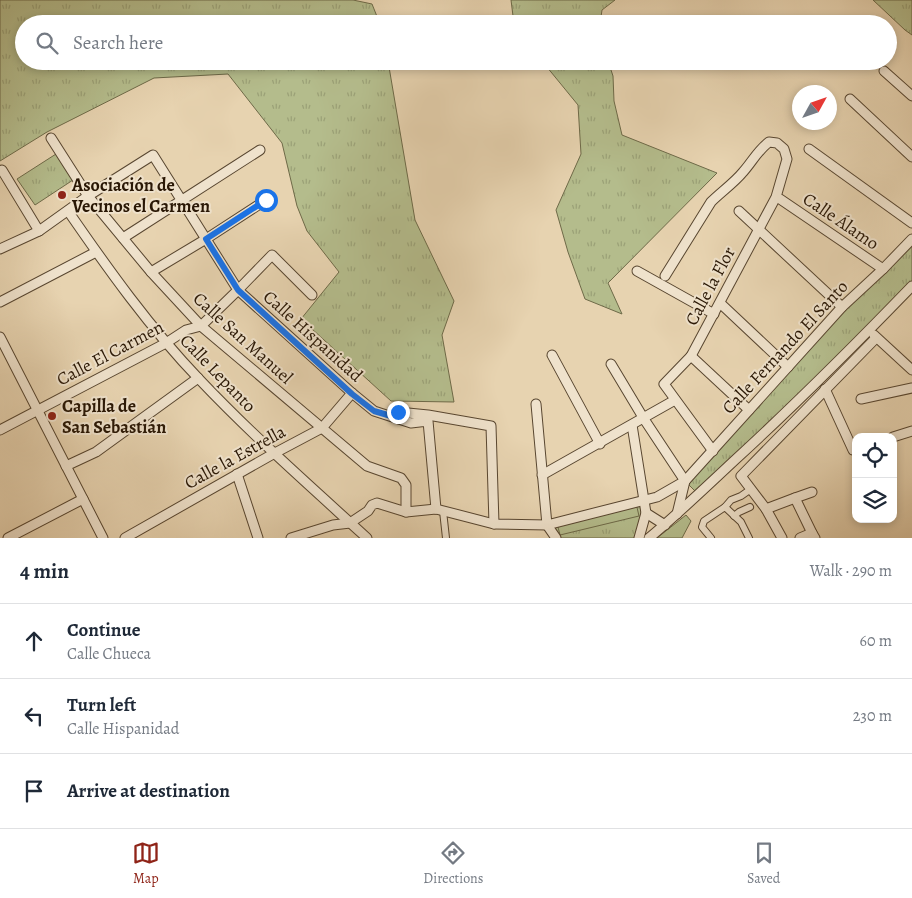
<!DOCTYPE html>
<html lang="en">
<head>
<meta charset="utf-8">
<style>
  body { margin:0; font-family:Alegreya,serif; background:#f6f6f7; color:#1f2937 }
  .controls { position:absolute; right:15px; bottom:15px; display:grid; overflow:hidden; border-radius:10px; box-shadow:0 2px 8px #0003 }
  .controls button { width:45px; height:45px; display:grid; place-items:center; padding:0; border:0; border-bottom:1px solid #e0e1e3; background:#fff; color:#1f2937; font:25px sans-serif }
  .compass { position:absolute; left:792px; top:85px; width:45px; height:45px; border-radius:50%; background:#fff; box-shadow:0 2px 8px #0003; rotate:50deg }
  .stop { position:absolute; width:15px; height:15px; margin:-11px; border:4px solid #1a73e8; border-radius:50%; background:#fff }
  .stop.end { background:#1a73e8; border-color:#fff; box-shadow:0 1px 5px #0008 }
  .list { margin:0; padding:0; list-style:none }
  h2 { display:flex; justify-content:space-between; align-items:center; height:65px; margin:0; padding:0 20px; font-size:21px }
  h2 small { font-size:16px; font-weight:400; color:#747a83 }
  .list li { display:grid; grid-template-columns:32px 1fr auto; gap:15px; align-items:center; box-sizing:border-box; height:75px; padding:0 20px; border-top:1px solid #e0e1e3 }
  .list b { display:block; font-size:19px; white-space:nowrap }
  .list p { margin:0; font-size:16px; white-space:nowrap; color:#747a83 }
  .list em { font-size:16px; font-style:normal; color:#747a83 }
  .icon { flex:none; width:28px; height:28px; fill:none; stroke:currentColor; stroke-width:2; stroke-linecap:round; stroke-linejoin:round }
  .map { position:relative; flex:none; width:912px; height:538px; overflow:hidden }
  .search { position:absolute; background:#fff; box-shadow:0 2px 8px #0003; left:15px; right:15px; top:15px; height:55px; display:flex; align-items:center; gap:12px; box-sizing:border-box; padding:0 18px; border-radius:28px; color:#747a83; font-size:19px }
  .sheet { height:290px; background:#fff }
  nav { display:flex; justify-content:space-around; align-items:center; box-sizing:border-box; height:70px; border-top:1px solid #e0e1e3; background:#fff; font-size:14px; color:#747a83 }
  nav a { display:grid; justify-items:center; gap:2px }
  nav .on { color:#8f2418 }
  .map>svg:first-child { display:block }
  .grass { fill:url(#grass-tufts); stroke:#6e6a48 }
  .garden { fill:#b4bc8c; stroke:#6e6a48 }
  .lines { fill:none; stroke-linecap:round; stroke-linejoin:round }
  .pedestrian-casing { stroke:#584630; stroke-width:8 }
  .minor-casing { stroke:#584630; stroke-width:11 }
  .pedestrian { stroke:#efe2cc; stroke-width:6 }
  .minor { stroke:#efe2cc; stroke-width:9 }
  .route { stroke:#1a73e8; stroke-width:6 }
  .poi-dot { fill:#8f2418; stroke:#efe2cc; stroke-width:2 }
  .labels { text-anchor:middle; stroke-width:4; stroke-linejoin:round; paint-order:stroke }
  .poi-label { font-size:18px; font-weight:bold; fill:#291705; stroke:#efe2cc; text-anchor:start }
  .street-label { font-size:18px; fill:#291705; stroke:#efe2cc }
</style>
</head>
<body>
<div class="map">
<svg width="912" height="538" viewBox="0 0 912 538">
  <defs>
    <pattern id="grass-tufts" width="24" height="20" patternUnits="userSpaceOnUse" patternTransform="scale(1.25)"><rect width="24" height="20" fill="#b4bc8c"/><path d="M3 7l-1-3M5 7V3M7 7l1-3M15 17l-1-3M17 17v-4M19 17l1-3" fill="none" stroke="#9ba177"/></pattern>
  </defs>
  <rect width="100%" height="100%" fill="#e7d3b0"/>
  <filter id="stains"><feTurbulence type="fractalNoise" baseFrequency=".004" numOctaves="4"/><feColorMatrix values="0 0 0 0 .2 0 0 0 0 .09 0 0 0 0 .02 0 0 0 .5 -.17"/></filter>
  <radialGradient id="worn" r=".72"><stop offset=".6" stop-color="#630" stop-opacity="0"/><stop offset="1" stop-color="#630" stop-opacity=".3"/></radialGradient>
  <g class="grass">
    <polygon points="0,0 353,0 372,4 380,24 24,24 24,61 388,61 415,220 454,301 442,335 454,402 391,401 301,319 339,272 307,231 297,206 282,143 228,74 154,78 47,132 0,161"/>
    <polygon points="511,0 615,0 602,10 600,24 514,24"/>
    <polygon points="873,0 912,0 912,35 905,30"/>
    <polygon points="542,61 608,61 613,76 614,101 622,135 717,173 608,283 622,314 585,299 568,252 556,210 581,154 578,105"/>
    <polygon points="56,154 73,180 35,205 17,179"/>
    <polygon points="912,236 912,286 699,495 685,481"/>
    <polygon points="643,502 639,538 556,538 547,525"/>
  </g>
  <g class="garden">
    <polygon points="636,503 639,516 560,535 557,523"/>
    <polygon points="686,515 691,521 682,538 657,538"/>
  </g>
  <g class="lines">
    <defs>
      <g id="pedestrian">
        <polyline points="725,507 731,500 741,496 751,489"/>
        <polyline points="443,511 446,538"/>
        <polyline points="734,516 739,512 750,507"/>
        <polyline points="711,538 702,527 704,521 725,507 741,522 749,538"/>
      </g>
      <g id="minor">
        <polyline points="884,71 912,96"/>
        <polyline points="850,99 912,157"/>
        <polyline points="51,138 88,196 151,272 201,326 367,466 401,478 406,485 406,512"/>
        <polyline points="809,149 912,223"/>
        <polyline points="2,170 39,231"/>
        <polyline points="780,199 883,269"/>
        <path d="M68,211C108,269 150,328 199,379C252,435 310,486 367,538"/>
        <polyline points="739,211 842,307"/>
        <polyline points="123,238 260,150"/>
        <polyline points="0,249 39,231 88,196 153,155 238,290 352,393 374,411 411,423 428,421 436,509"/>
        <polyline points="637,271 714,314"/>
        <polyline points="151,272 206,239 266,200"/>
        <path d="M665,276L711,202C721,192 734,183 743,172C752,162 758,150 769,142L777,143L784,149L787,159L776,197L691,356L664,384L713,451"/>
        <polyline points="0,302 96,252"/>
        <polyline points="720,303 788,367"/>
        <polyline points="874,335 912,370"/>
        <polyline points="0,337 103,538"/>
        <polyline points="552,355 600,444"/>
        <polyline points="691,356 749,410"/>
        <polyline points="611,364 644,419 685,481"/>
        <polyline points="825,389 853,450 856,449"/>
        <polyline points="861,399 912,388"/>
        <polyline points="536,404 547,525 556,538"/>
        <polyline points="391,416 398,412 428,415 491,426 494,524"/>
        <polyline points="632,425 646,513 639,538"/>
        <polyline points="0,430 166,343 186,330 201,326 238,290 272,255 312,295"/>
        <polyline points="893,437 912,431"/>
        <polyline points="66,466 96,452 198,378"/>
        <polyline points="237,474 258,538"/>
        <polyline points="542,475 675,400"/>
        <polyline points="812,492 795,498 812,533"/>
        <polyline points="766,509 795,498"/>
        <polyline points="646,513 665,525"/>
        <polyline points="677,514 685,481"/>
        <polyline points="8,538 83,499"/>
        <polyline points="125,538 273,454 322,428 352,393"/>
        <polyline points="291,538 333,525 350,523 368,511 372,505 377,503 406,512 436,509 494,524 547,525 657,497 685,481 842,307 883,269 912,239"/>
        <path d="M649,538C679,513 707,486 736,459C797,403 855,345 912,286"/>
        <polyline points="782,538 766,509 741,476 876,338"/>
        <polyline points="800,538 812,533 815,538"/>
      </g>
    </defs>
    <use href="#pedestrian" class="pedestrian-casing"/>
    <use href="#minor" class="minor-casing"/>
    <use href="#pedestrian" class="pedestrian"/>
    <use href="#minor" class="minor"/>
  </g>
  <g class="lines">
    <polyline class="route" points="266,200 206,239 238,290 352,394 374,411 391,416 398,412"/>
  </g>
  <g class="poi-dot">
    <circle cx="62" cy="195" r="5"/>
    <circle cx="52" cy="416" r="5"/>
  </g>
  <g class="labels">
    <g class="poi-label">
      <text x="72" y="191">Asociación de<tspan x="72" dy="21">Vecinos el Carmen</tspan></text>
      <text x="62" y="412">Capilla de<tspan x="62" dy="21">San Sebastián</tspan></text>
    </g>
    <g class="street-label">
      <text transform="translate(841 221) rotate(34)" y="6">Calle Álamo</text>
      <text transform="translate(710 286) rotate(-62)" y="6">Calle la Flor</text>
      <text transform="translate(313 336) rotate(42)" y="6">Calle Hispanidad</text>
      <text transform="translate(243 338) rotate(42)" y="6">Calle San Manuel</text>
      <text transform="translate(785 347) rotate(-47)" y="6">Calle Fernando El Santo</text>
      <text transform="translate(110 353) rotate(-28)" y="6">Calle El Carmen</text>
      <text transform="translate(218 373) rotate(46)" y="6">Calle Lepanto</text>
      <text transform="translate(235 457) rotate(-29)" y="6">Calle la Estrella</text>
    </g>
  </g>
  <rect width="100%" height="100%" filter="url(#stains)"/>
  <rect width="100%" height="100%" fill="url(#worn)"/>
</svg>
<div class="controls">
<button><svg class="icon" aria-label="locate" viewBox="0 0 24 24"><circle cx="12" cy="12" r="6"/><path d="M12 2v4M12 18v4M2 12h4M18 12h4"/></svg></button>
<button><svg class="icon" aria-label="layers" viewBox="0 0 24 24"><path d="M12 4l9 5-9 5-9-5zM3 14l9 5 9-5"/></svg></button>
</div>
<svg class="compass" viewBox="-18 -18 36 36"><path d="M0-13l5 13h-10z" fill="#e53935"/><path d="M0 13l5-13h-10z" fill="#747a83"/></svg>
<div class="stop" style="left:266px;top:200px"></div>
<div class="stop end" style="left:398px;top:412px"></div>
<div class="search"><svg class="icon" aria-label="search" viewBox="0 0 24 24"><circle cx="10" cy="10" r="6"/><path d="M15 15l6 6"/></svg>Search here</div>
</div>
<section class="sheet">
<h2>4 min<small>Walk · 290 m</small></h2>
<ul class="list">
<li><svg class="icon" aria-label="ahead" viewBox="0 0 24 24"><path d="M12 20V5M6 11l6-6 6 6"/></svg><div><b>Continue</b><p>Calle Chueca</p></div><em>60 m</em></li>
<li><svg class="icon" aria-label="left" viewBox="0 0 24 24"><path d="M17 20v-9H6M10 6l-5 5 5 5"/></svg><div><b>Turn left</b><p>Calle Hispanidad</p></div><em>230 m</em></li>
<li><svg class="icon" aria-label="arrive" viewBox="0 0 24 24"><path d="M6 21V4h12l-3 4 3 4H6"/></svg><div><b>Arrive at destination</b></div></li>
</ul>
</section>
<nav>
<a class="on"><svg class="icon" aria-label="map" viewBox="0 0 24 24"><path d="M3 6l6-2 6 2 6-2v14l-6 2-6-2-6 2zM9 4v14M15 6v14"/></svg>Map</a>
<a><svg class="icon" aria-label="directions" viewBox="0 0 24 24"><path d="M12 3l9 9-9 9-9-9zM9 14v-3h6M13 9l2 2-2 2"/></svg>Directions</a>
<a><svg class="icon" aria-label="saved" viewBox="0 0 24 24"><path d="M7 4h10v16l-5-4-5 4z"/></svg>Saved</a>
</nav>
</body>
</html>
